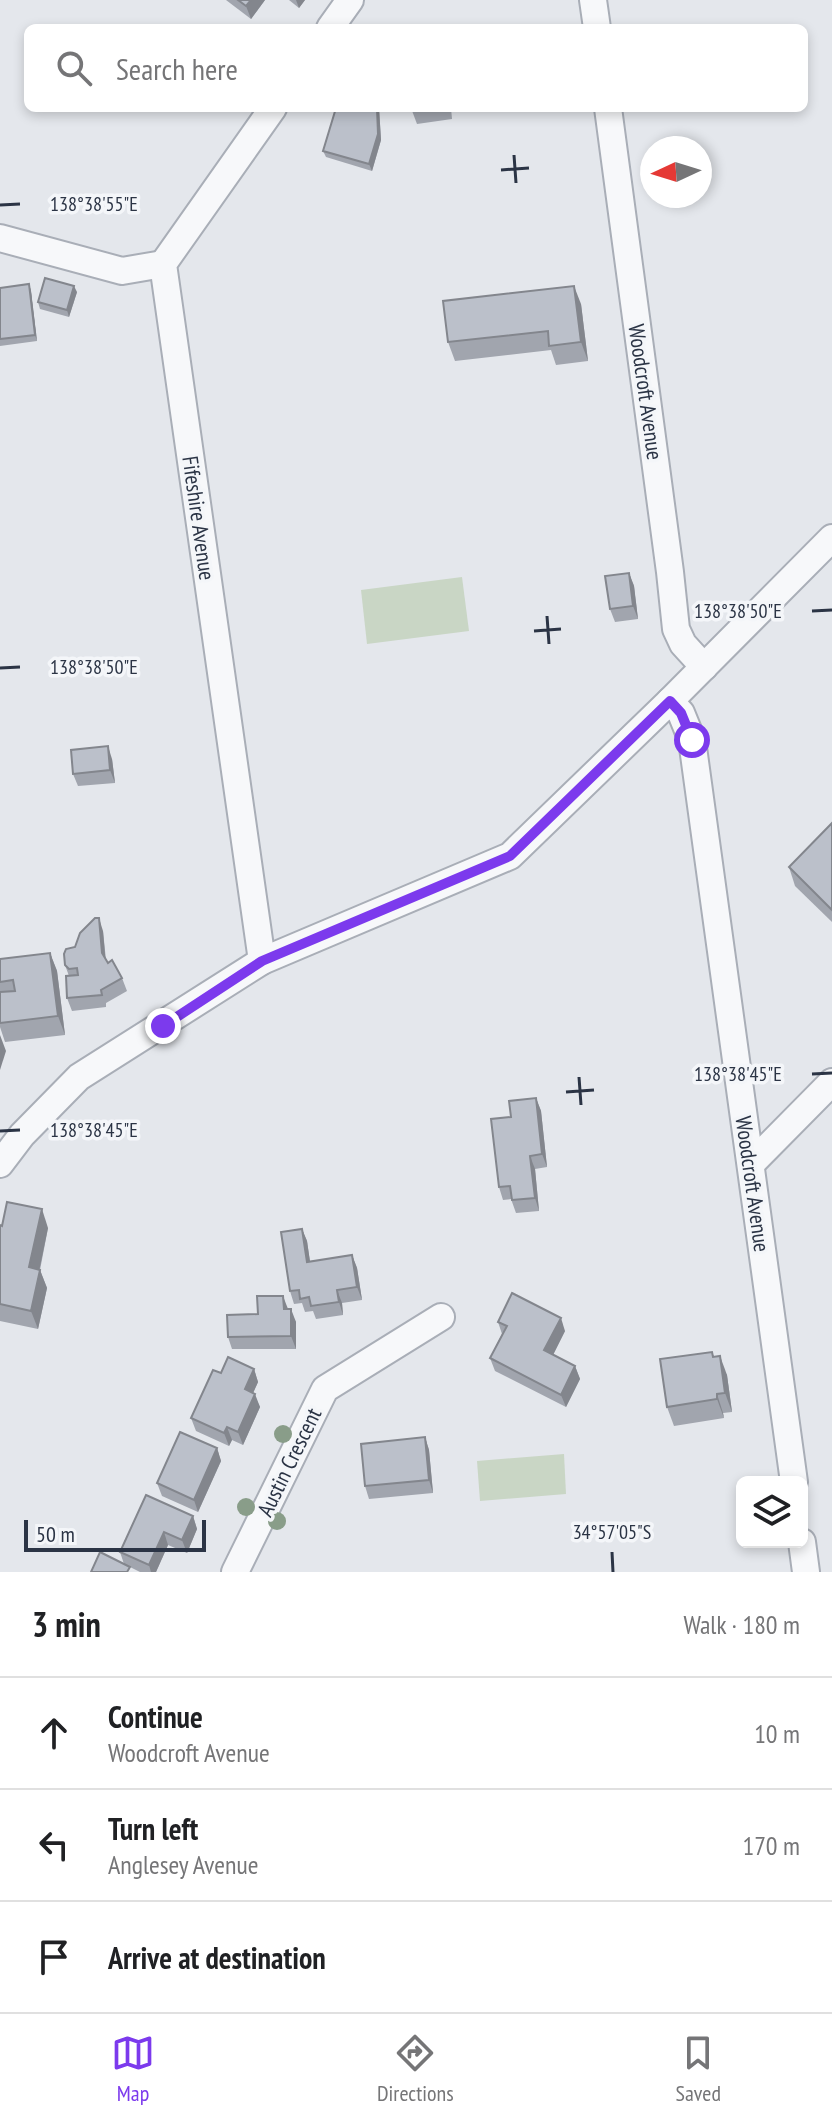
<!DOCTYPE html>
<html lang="en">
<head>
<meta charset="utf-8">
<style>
  body { margin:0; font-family:"PT Sans Narrow",sans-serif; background:#f6f6f6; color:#202124 }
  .controls { position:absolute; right:24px; bottom:24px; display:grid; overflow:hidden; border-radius:12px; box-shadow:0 4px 12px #0003 }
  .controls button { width:72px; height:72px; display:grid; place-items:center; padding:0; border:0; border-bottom:2px solid #e0e0e0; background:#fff; color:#202124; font:40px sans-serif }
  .compass { position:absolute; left:640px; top:136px; width:72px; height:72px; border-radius:50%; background:#fff; box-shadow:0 4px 12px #0003; rotate:266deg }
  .scale { position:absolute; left:24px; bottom:20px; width:182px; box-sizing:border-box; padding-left:8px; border:4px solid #2b3445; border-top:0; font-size:22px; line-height:28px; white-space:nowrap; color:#2b3445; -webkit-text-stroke:6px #f4f6f9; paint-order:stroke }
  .stop { position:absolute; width:24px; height:24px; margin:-18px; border:6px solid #7c3aed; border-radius:50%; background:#fff }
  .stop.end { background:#7c3aed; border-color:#fff; box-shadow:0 2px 8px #0008 }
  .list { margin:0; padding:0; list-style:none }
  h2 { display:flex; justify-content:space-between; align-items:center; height:104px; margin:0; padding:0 32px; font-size:34px }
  h2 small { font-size:26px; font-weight:400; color:#757577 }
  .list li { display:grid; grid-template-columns:52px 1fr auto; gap:24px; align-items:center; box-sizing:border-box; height:112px; padding:0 32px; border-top:2px solid #e0e0e0 }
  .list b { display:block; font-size:30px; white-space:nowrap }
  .list p { margin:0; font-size:26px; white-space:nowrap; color:#757577 }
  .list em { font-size:26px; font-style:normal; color:#757577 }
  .icon { flex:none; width:44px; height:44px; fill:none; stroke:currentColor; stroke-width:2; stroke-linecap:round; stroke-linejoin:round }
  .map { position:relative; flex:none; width:832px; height:1572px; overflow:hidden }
  .search { position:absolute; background:#fff; box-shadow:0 4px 12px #0003; left:24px; right:24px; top:24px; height:88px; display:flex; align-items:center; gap:20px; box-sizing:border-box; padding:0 28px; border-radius:12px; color:#757577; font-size:30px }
  .sheet { height:440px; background:#fff }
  nav { display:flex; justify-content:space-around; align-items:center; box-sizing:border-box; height:112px; border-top:2px solid #e0e0e0; background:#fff; font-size:22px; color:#757577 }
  nav a { display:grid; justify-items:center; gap:4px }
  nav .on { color:#7c3aed }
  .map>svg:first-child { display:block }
  .green { fill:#c9d6c5 }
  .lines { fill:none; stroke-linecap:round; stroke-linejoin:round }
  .minor-casing { stroke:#a9aeb7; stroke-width:30 }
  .minor { stroke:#f7f8fa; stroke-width:26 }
  .tree { fill:#899d89 }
  .wall { fill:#a1a5ae }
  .shaded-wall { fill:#83868d }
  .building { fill:#bbc0ca; stroke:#83868d; stroke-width:2 }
  .route { stroke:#7c3aed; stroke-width:10 }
  .ticks { fill:none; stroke:#2b3445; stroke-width:3 }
  .labels { text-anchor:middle; stroke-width:7; stroke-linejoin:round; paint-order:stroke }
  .street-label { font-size:22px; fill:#2b3445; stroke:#f4f6f9 }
  .ticks-label { font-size:20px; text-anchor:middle; fill:#2b3445; stroke:#f4f6f9; stroke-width:7; stroke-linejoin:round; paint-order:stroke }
</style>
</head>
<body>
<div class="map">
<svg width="832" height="1572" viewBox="0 0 832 1572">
  <rect width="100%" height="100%" fill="#e4e7ec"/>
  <g class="green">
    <polygon points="462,577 469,631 367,644 361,590"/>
    <polygon points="564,1454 566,1494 480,1501 477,1461"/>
  </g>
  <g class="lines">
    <defs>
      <g id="minor">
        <polyline points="593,0 597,28"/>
        <polyline points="330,28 350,0"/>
        <polyline points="608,108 670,572 676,629 683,644 704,667"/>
        <polyline points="0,238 122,271 163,264"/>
        <polyline points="670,701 681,713 692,740 794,1482"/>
        <polyline points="262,961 163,264 273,108"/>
        <polyline points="0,1164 22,1135 79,1077 262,961 510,856 670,701 832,538"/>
        <polyline points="751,1164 832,1082"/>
        <polyline points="802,1542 806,1572"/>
        <polyline points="235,1572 325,1389 441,1317"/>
      </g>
    </defs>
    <use href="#minor" class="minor-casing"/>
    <use href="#minor" class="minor"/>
  </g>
  <g class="tree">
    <circle cx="283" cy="1434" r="9"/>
    <circle cx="246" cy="1507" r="9"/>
    <circle cx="277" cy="1521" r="9"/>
  </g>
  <g class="wall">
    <polygon points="226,0 265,0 251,19"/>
    <polygon points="289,0 305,0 299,8"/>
    <polygon points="336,108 379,108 381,140 372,171 326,157 323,151"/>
    <polygon points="411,108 451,108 452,119 417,124"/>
    <polygon points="29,284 31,291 37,341 0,346 0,288"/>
    <polygon points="77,292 69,317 40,309 38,302"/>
    <polygon points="581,304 588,361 556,365 551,350 455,361 448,342"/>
    <polygon points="629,573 634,586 638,619 615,622 610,609"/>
    <polygon points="112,759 115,783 78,786 73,774"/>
    <polygon points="832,823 832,922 795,886 789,867"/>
    <polygon points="103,931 106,960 122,978 127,991 106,1003 106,1007 72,1011 67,998 69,976 65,965 75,947"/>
    <polygon points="50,953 57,971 65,1035 5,1042 0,1027 0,959"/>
    <polygon points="536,1098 541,1111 547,1167 535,1169 539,1211 516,1213 511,1199 503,1200 499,1187 511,1117"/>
    <polygon points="0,1225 48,1228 40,1270 47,1288 38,1329 0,1321"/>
    <polygon points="302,1229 307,1241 310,1262 352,1255 357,1268 362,1300 342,1303 343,1315 316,1319 313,1311 305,1312 302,1303 294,1304 290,1291"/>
    <polygon points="288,1309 296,1322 296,1349 232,1349 228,1337 258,1314"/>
    <polygon points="498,1322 565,1331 553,1355 575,1366 580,1379 566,1407 495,1371 490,1358 502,1334"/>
    <polygon points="712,1352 714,1357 727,1375 732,1412 723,1413 724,1418 674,1426 667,1407"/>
    <polygon points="254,1369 258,1382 253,1393 260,1407 243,1445 232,1440 229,1446 196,1431 191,1418 221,1373"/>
    <polygon points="425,1437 429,1450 433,1493 369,1499 365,1486"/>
    <polygon points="217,1448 221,1461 198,1512 162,1496 157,1483"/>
    <polygon points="193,1516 197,1529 187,1553 168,1545 156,1572 140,1572 124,1564 120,1552"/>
  </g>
  <g class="shaded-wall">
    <polygon points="251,0 265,0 251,19 246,6"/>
    <polygon points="296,0 305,0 299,8"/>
    <polygon points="377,108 379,108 381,140 372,171 369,164"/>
    <polygon points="29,284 31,291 37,341 35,335"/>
    <polygon points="74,286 77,292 69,317 67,310"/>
    <polygon points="574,286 581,304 588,361 581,342"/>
    <polygon points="629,573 634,586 638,619 633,606"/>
    <polygon points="108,746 112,759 115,783 110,770"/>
    <polygon points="99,918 103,931 106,966 102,953"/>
    <polygon points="50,953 57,971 65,1035 58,1016"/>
    <polygon points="0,1035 6,1051 0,1070"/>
    <polygon points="536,1098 541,1111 547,1167 542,1154"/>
    <polygon points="530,1156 535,1169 539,1211 535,1198"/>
    <polygon points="42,1209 48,1228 36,1286 29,1267"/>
    <polygon points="302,1229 307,1241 312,1275 307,1262"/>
    <polygon points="352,1255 357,1268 362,1300 357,1287"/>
    <polygon points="40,1270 47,1288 38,1329 31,1311"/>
    <polygon points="337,1290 342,1303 343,1315 339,1302"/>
    <polygon points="283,1296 288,1309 284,1309"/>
    <polygon points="291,1309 296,1322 296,1349 291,1336"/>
    <polygon points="561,1318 565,1331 549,1363 544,1350"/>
    <polygon points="720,1356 727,1375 732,1412 725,1393"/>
    <polygon points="575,1366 580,1379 566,1407 561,1395"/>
    <polygon points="254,1369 258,1382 249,1402 245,1389"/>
    <polygon points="255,1394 260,1407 243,1445 238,1432"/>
    <polygon points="717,1394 723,1413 724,1418 717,1399"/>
    <polygon points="227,1427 232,1440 229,1446 224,1433"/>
    <polygon points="425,1437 429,1450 433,1493 429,1480"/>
    <polygon points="217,1448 221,1461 198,1512 194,1500"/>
    <polygon points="193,1516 197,1529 187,1553 182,1540"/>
    <polygon points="164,1532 168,1545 156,1572 151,1572 149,1565"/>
  </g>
  <g class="building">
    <polygon points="238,0 251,0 246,6"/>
    <polygon points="336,108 377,108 378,134 369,164 323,151"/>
    <polygon points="411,108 434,108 412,111"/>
    <polygon points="45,278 74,286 67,310 38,302"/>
    <polygon points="29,284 35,335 0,339 0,288"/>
    <polygon points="574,286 581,342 549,346 548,331 448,342 443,301"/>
    <polygon points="629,573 633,606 610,609 605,576"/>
    <polygon points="108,746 110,770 73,774 71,750"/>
    <polygon points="832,823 832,910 789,867"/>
    <polygon points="95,918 99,918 102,953 108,963 112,960 122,978 101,990 102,995 67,998 66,976 78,975 77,968 69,969 65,965 64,954 66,949 75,947 80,933"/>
    <polygon points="50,953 58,1016 0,1023 0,992 15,991 13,980 0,982 0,959"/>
    <polygon points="536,1098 542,1154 530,1156 535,1198 512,1200 510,1186 499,1187 491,1119 511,1117 509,1101"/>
    <polygon points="7,1202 42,1209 29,1267 40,1270 31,1311 0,1304 0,1225 2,1226"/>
    <polygon points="302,1229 307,1262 352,1255 357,1287 337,1290 339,1302 311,1306 309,1297 300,1299 299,1290 290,1291 281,1232"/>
    <polygon points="512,1293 561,1318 544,1350 575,1366 561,1395 490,1358 507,1326 498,1322"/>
    <polygon points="257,1296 283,1296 284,1309 291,1309 291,1336 228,1337 227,1315 258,1314"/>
    <polygon points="712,1352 713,1357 720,1356 725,1393 717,1394 717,1399 667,1407 660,1359"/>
    <polygon points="228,1357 254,1369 245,1389 255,1394 238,1432 227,1427 224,1433 191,1418 213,1370 221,1373"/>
    <polygon points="180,1432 217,1448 194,1500 157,1483"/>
    <polygon points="425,1437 429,1480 365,1486 361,1444"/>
    <polygon points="146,1495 193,1516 182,1540 164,1532 149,1565 120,1552"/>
    <polygon points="100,1552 130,1567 127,1572 91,1572"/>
  </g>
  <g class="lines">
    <polyline class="route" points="163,1026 262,961 510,856 670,701 681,713 692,740"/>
  </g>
  <path class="ticks" d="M514,155L516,183M501,170L529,168M0,205L20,204M812,611L832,610M547,616L549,644M534,631L561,629M0,668L20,667M812,1074L832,1073M579,1077L581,1105M566,1092L594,1090M0,1131L20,1130M612,1552L613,1572"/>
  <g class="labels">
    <g class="street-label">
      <text transform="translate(646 392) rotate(82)" y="8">Woodcroft Avenue</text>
      <text transform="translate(199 518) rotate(82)" y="8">Fifeshire Avenue</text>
      <text transform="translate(753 1184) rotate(82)" y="8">Woodcroft Avenue</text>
      <text transform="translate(289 1462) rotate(-64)" y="8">Austin Crescent</text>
    </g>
  </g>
  <g class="ticks-label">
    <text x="94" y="211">138°38'55"E</text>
    <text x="738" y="618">138°38'50"E</text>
    <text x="94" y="674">138°38'50"E</text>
    <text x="738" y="1081">138°38'45"E</text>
    <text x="94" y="1137">138°38'45"E</text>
    <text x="612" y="1539">34°57'05"S</text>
  </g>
</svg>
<div class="controls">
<button><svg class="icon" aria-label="layers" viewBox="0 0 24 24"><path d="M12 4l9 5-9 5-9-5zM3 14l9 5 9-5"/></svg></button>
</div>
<svg class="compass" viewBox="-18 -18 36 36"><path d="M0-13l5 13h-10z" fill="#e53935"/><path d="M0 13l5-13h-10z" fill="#757577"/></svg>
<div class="scale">50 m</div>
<div class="stop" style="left:692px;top:740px"></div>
<div class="stop end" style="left:163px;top:1026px"></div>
<div class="search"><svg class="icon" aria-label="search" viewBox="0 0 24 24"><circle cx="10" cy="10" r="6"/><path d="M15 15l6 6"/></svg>Search here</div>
</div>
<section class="sheet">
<h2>3 min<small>Walk · 180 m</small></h2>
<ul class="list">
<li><svg class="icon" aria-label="ahead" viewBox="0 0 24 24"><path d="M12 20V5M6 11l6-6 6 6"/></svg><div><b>Continue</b><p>Woodcroft Avenue</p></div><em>10 m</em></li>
<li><svg class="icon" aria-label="left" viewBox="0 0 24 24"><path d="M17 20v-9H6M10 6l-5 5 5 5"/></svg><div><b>Turn left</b><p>Anglesey Avenue</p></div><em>170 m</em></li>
<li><svg class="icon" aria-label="arrive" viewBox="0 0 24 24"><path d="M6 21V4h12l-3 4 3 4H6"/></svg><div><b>Arrive at destination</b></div></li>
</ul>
</section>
<nav>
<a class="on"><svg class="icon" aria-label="map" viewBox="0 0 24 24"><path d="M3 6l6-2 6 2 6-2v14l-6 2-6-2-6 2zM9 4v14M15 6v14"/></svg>Map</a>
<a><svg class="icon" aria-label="directions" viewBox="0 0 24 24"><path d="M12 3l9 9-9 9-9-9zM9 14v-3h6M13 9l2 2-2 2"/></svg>Directions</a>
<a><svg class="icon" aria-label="saved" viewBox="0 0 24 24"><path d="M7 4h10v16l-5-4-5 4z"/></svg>Saved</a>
</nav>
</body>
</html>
